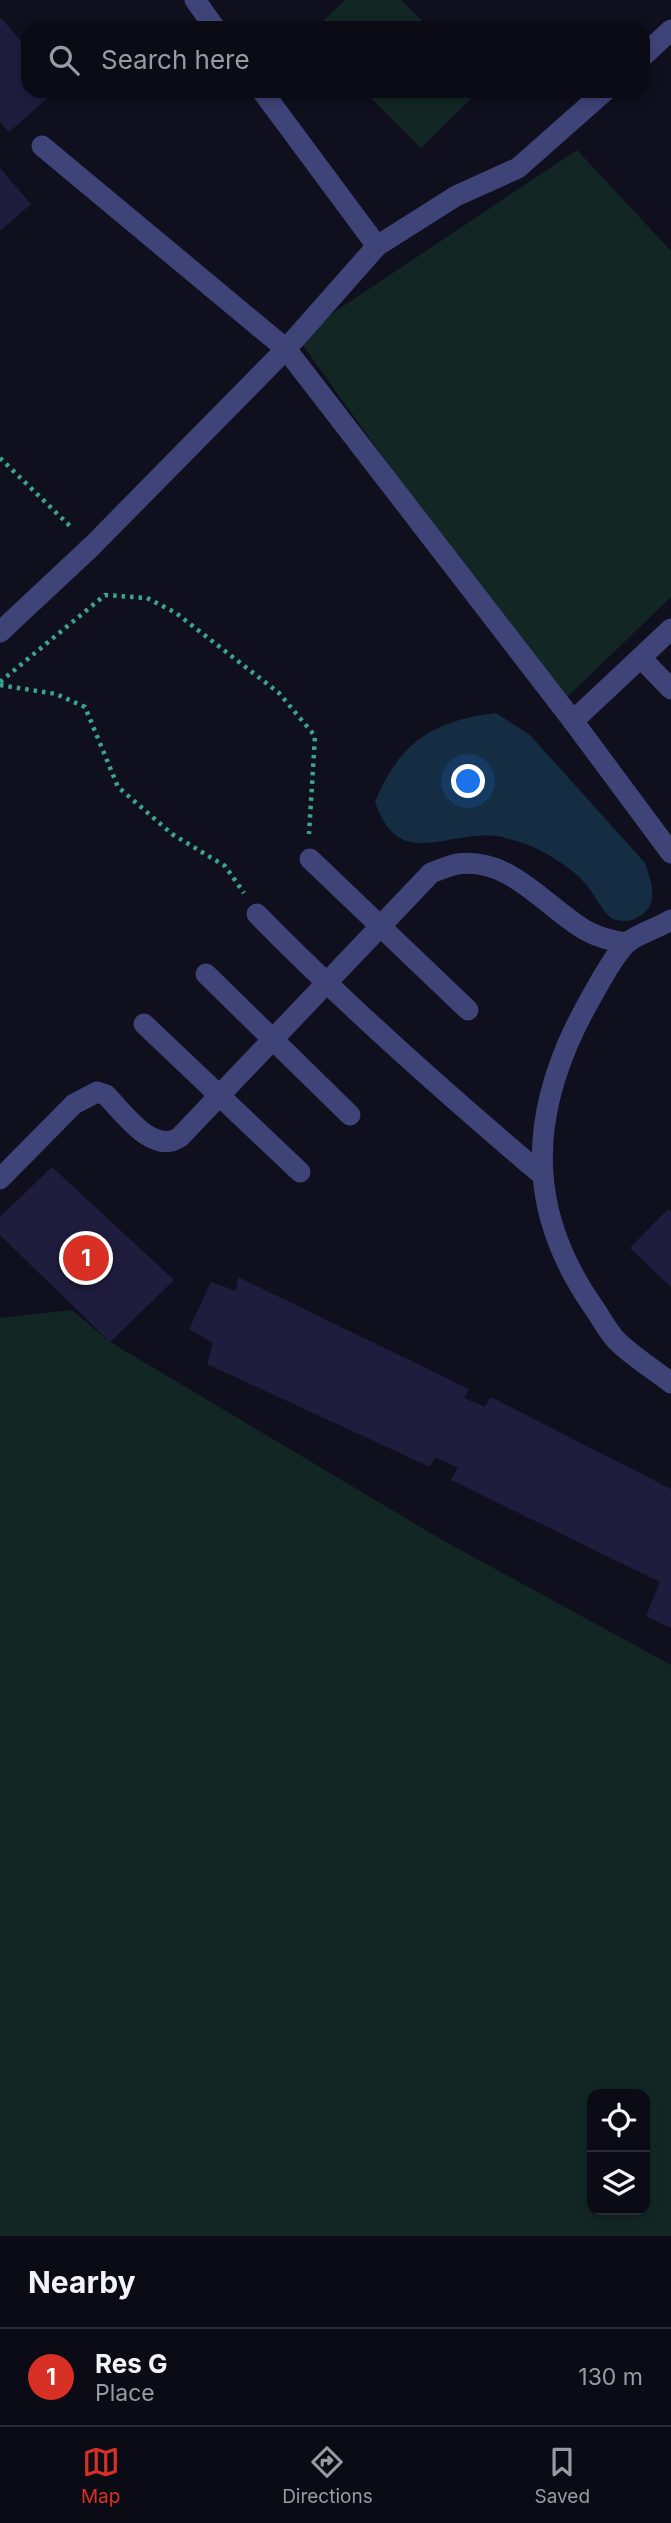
<!DOCTYPE html>
<html lang="en">
<head>
<meta charset="utf-8">
<style>
  body { margin:0; font-family:Inter,sans-serif; background:#191923; color:#f1f3f6 }
  .controls { position:absolute; right:21px; bottom:21px; display:grid; overflow:hidden; border-radius:14px; box-shadow:0 4px 10px #0003 }
  .controls button { width:63px; height:63px; display:grid; place-items:center; padding:0; border:0; border-bottom:2px solid #2b2b35; background:#0b0b16; color:#f1f3f6; font:35px sans-serif }
  .you { position:absolute; left:469px; top:782px; width:24px; height:24px; margin:-18px; border:5px solid #fff; border-radius:50%; background:#1a73e8; box-shadow:0 0 0 10px #1a73e833 }
  .badge { display:grid; place-items:center; width:46px; height:46px; border-radius:50%; background:#d93025; color:#fff; font-size:23px; font-weight:700 }
  .pin { position:absolute; translate:-50% -50%; border:4px solid #fff; box-shadow:0 2px 7px #0006 }
  .list { margin:0; padding:0; list-style:none }
  h2 { display:flex; justify-content:space-between; align-items:center; height:91px; margin:0; padding:0 28px; font-size:30px }
  h2 small { font-size:23px; font-weight:400; color:#9a9ba1 }
  .list li { display:grid; grid-template-columns:46px 1fr auto; gap:21px; align-items:center; box-sizing:border-box; height:98px; padding:0 28px; border-top:2px solid #2b2b35 }
  .list b { display:block; font-size:26px; white-space:nowrap }
  .list p { margin:0; font-size:23px; white-space:nowrap; color:#9a9ba1 }
  .list em { font-size:23px; font-style:normal; color:#9a9ba1 }
  .icon { flex:none; width:38px; height:38px; fill:none; stroke:currentColor; stroke-width:2; stroke-linecap:round; stroke-linejoin:round }
  .map { position:relative; flex:none; width:671px; height:2236px; overflow:hidden }
  .search { position:absolute; background:#0b0b16; box-shadow:0 4px 10px #0003; left:21px; right:21px; top:21px; height:77px; display:flex; align-items:center; gap:18px; box-sizing:border-box; padding:0 24px; border-radius:21px; color:#9a9ba1; font-size:26px }
  .sheet { height:189px; background:#0b0b16 }
  nav { display:flex; justify-content:space-around; align-items:center; box-sizing:border-box; height:98px; border-top:2px solid #2b2b35; background:#0b0b16; font-size:19px; color:#9a9ba1 }
  nav a { display:grid; justify-items:center; gap:4px }
  nav .on { color:#d93025 }
  .map>svg:first-child { display:block }
  .green { fill:#122724; fill-rule:evenodd }
  .water { fill:#142d43 }
  .building { fill:#1f1d3d }
  .lines { fill:none; stroke-linecap:round; stroke-linejoin:round }
  .path { stroke:#3ba490; stroke-width:4.5; stroke-dasharray:3.5 5; stroke-linecap:butt }
  .minor { stroke:#3f4478; stroke-width:21 }
</style>
</head>
<body>
<div class="map">
<svg width="671" height="2236" viewBox="0 0 671 2236">
  <rect width="100%" height="100%" fill="#0f0f1e"/>
  <g class="green">
    <polygon points="345,0 401,0 429,28 316,28"/>
    <polygon points="364,91 479,91 421,148"/>
    <polygon points="577,150 671,251 671,597 560,704 297,337"/>
    <path d="M72,1310L110,1342L444,1541L671,1665V2236H0V1318ZM592,2094H645V2210H592Z"/>
  </g>
  <path class="water" d="M496,713L530,735L645,863C653,887 661,909 632,920C626,922 616,921 611,918C601,910 594,893 585,883C572,868 542,849 523,843C514,841 505,837 497,836C445,830 399,872 375,802C400,742 432,721 496,713Z"/>
  <g class="building">
    <polygon points="0,17 28,49 28,91 56,91 9,132 0,122"/>
    <polygon points="0,168 31,204 0,231"/>
    <polygon points="52,1167 174,1280 110,1342 0,1235 0,1217"/>
    <polygon points="668,1209 671,1212 671,1287 630,1248"/>
    <polygon points="238,1277 469,1389 464,1398 485,1407 491,1397 671,1489 671,1628 646,1616 660,1582 451,1480 458,1468 435,1457 430,1467 207,1364 213,1343 189,1329 211,1282 236,1291"/>
  </g>
  <g class="lines">
    <g class="path">
      <polyline points="0,458 73,529"/>
      <polyline points="0,682 105,595 147,598 176,613 279,693 315,736 309,834"/>
      <polyline points="0,685 56,694 85,707 118,787 172,834 225,866 244,893"/>
    </g>
    <g class="minor">
      <polyline points="195,0 215,28"/>
      <polyline points="643,56 671,30"/>
      <polyline points="262,91 377,246"/>
      <polyline points="42,146 286,349 573,721 671,853"/>
      <polyline points="0,632 92,546 286,349 377,246 456,196 518,168 605,91"/>
      <polyline points="641,658 671,689"/>
      <polyline points="573,721 671,629"/>
      <polyline points="310,859 468,1010"/>
      <path d="M257,914C347,1006 443,1091 541,1174"/>
      <path d="M671,920C658,928 640,933 628,942C614,953 584,1010 575,1028C528,1126 530,1215 592,1305C600,1316 607,1330 616,1340C632,1356 653,1369 671,1383"/>
      <polyline points="206,974 350,1115"/>
      <polyline points="144,1024 300,1172"/>
      <path d="M0,1179L74,1104L97,1092L106,1095C123,1112 153,1156 180,1137L431,873C439,870 448,866 457,864C511,857 544,906 585,930C599,938 612,941 627,943"/>
    </g>
  </g>
</svg>
<div class="controls">
<button><svg class="icon" aria-label="locate" viewBox="0 0 24 24"><circle cx="12" cy="12" r="6"/><path d="M12 2v4M12 18v4M2 12h4M18 12h4"/></svg></button>
<button><svg class="icon" aria-label="layers" viewBox="0 0 24 24"><path d="M12 4l9 5-9 5-9-5zM3 14l9 5 9-5"/></svg></button>
</div>
<div class="you"></div>
<div class="pin badge" style="left:86px;top:1258px">1</div>
<div class="search"><svg class="icon" aria-label="search" viewBox="0 0 24 24"><circle cx="10" cy="10" r="6"/><path d="M15 15l6 6"/></svg>Search here</div>
</div>
<section class="sheet">
<h2>Nearby<small></small></h2>
<ul class="list">
<li><span class="badge">1</span><div><b>Res G</b><p>Place</p></div><em>130 m</em></li>
</ul>
</section>
<nav>
<a class="on"><svg class="icon" aria-label="map" viewBox="0 0 24 24"><path d="M3 6l6-2 6 2 6-2v14l-6 2-6-2-6 2zM9 4v14M15 6v14"/></svg>Map</a>
<a><svg class="icon" aria-label="directions" viewBox="0 0 24 24"><path d="M12 3l9 9-9 9-9-9zM9 14v-3h6M13 9l2 2-2 2"/></svg>Directions</a>
<a><svg class="icon" aria-label="saved" viewBox="0 0 24 24"><path d="M7 4h10v16l-5-4-5 4z"/></svg>Saved</a>
</nav>
</body>
</html>
